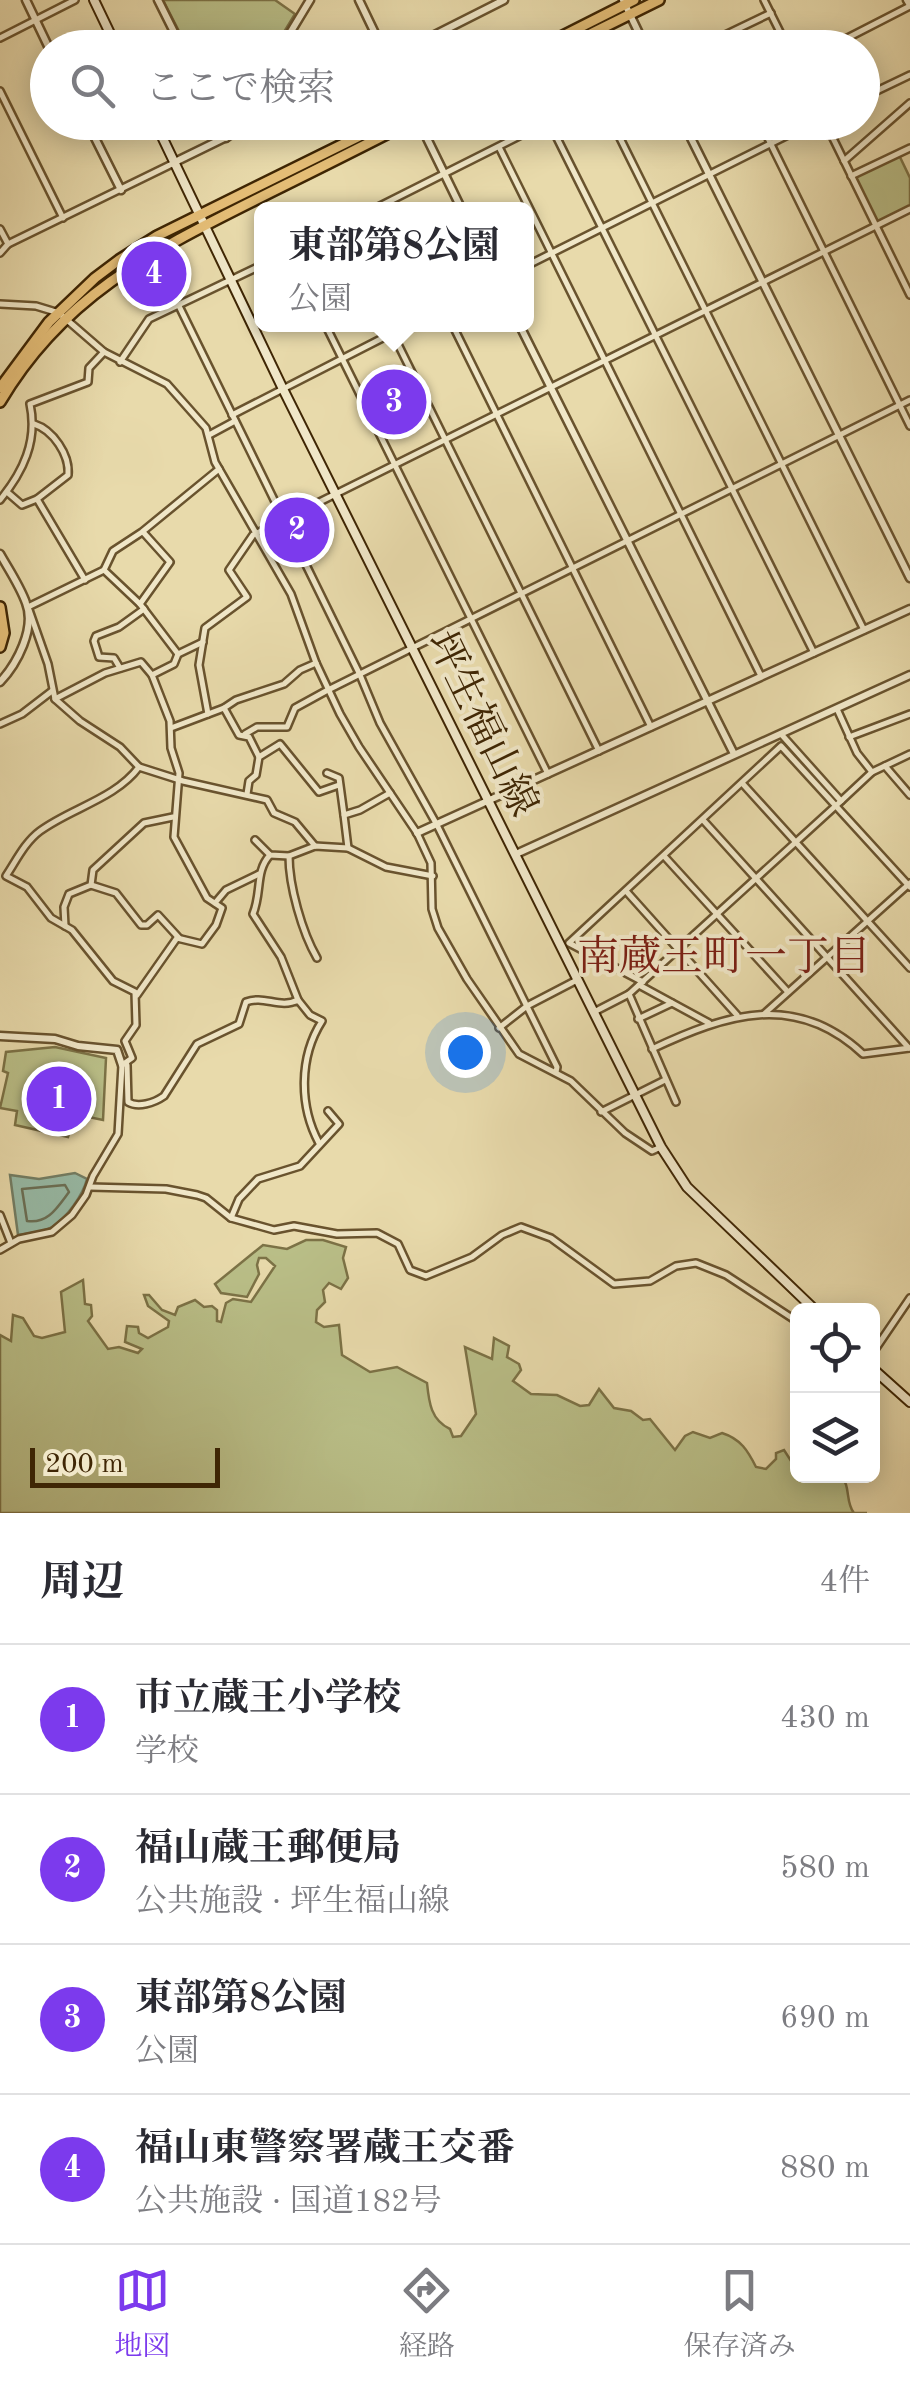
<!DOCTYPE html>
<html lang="ja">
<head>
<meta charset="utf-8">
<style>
  body { margin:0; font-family:"Old Standard TT","Noto Serif JP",serif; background:#f2f2f3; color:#2b2b33 }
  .controls { position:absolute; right:30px; bottom:30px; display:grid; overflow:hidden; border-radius:15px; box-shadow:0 5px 25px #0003 }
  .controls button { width:90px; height:90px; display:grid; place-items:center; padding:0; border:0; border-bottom:2px solid #e1e1e2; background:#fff; color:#2b2b33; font:50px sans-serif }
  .scale { position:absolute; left:30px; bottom:25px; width:190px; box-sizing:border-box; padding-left:10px; border:5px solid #3f2604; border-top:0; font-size:28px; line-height:35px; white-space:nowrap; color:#3f2604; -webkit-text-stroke:8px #f0e7c8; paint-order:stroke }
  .you { position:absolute; left:465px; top:1052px; width:35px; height:35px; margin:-25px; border:8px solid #fff; border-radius:50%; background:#1a73e8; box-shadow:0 0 0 15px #1a73e833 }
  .badge { display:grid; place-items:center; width:65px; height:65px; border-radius:50%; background:#7c3aed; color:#fff; font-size:32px; font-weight:700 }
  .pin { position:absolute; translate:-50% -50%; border:5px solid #fff; box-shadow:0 2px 10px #0006 }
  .popup { position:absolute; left:254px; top:202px; width:280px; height:130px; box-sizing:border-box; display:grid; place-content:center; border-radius:15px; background:#fff; filter:drop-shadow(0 2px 8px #0005); font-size:32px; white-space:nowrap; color:#7c7c81 }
  .popup b { font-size:38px; color:#2b2b33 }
  .popup::after { content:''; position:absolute; left:50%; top:100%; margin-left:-20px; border:20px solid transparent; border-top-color:#fff }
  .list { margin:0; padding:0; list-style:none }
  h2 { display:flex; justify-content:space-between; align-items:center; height:130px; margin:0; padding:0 40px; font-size:42px }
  h2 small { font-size:32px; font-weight:400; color:#7c7c81 }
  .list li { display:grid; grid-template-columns:65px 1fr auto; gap:30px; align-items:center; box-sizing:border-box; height:150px; padding:0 40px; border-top:2px solid #e1e1e2 }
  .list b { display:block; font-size:38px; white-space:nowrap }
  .list p { margin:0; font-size:32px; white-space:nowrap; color:#7c7c81 }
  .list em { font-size:32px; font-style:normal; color:#7c7c81 }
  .icon { flex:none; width:55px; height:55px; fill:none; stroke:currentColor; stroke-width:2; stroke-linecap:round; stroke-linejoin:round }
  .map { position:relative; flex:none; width:910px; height:1513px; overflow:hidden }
  .search { position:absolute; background:#fff; box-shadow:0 5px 25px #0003; left:30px; right:30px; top:30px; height:110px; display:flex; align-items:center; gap:25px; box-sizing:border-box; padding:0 35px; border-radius:55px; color:#7c7c81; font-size:38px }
  .sheet { height:730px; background:#fff }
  nav { display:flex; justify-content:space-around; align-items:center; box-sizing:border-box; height:140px; border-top:2px solid #e1e1e2; background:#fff; font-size:28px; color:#7c7c81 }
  nav a { display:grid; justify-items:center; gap:5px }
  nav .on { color:#7c3aed }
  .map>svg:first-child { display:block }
  .green { fill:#b9be87; stroke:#7c7246; stroke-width:2.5 }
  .water { fill:#98bba7; stroke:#747f66; stroke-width:2.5 }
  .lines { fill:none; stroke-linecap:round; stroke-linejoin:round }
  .shore { stroke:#6c7056; stroke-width:2.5 }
  .minor-casing { stroke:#69532e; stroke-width:10 }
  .tertiary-casing { stroke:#69532e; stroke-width:11 }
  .secondary-casing { stroke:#3f2604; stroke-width:12 }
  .trunk-casing { stroke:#3f2604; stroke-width:14 }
  .motorway-casing { stroke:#3f2604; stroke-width:14 }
  .minor { stroke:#f0e7c8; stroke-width:5 }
  .tertiary { stroke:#f0e7c8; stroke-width:6 }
  .secondary { stroke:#f0e7c8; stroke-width:8 }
  .trunk { stroke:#e4bd76; stroke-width:9 }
  .motorway { stroke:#e4bd76; stroke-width:9 }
  .labels { text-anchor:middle; stroke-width:8; stroke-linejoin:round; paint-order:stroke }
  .street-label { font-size:40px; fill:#3f2604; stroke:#f0e7c8 }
  .neighbourhood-label { font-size:42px; fill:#7a1f14; stroke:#f0e7c8 }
</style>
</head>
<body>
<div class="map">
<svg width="910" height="1513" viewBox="0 0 910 1513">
  <rect width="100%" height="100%" fill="#e8daab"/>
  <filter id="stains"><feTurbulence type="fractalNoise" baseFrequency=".002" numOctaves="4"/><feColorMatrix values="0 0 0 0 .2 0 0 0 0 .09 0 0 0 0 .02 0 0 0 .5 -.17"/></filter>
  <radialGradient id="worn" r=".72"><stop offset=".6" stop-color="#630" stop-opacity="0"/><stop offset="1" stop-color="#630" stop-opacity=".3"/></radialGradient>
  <g class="green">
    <polygon points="163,0 275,0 295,14 275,47 187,47"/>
    <polygon points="899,155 910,178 910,207 877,225 853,177"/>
    <polygon points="406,371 424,410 383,431 365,394"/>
    <polygon points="55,1047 106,1058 103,1120 74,1114 68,1137 15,1125 17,1111 0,1108 8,1073 3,1071 6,1052"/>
    <path d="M306,1240H323L346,1247L343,1258L348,1278L341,1289L329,1283L323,1290L325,1302L317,1310L316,1322L324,1327L339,1325L342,1355L370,1372L397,1367L427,1383C429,1403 431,1420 450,1429L453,1437L461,1436L476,1414L465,1347L492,1359L494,1338L509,1346L507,1357L519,1364L521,1370L513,1381L531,1394L557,1395L580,1406L589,1405L599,1389L614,1408L631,1411L643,1420L650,1419L675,1450L685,1436L693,1432L710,1438L722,1433C741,1439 748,1451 756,1467L766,1469L776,1459V1453L784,1450L793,1464L797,1453L798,1476H807L814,1481L827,1476H841C851,1486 845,1502 854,1513H867H0V1335L11,1341L13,1315L23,1318L34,1336L42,1338L65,1332L61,1292L83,1280L85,1304L91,1305L92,1316L88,1321L108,1349L119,1347L138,1353L142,1349L125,1342L127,1326L138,1327L139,1333L148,1338L168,1327L169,1321L148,1306L144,1295H149L162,1310L175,1315L178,1307L195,1300L204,1307L212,1306L217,1310V1321L221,1322L226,1303L233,1299L251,1302L275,1266L266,1258H259L257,1265L259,1274L247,1297L221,1293L215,1284L263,1245L287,1249Z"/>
  </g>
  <path class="water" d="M75,1173L87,1179C83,1195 66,1219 52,1227C42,1233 29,1233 18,1235L10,1175L39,1179Z"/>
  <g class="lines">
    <path class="shore" d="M65,1185L69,1192C57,1208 48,1224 27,1221L22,1189Z"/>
    <defs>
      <g id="minor">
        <polyline points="764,0 788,48"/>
        <polyline points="0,38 75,0"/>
        <polyline points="698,48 771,13"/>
        <polyline points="828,48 910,6"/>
        <polyline points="0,91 63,218"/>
        <polyline points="862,98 910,75"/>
        <polyline points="549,122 814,653"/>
        <polyline points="612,122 864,630"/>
        <polyline points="760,122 910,426"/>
        <polyline points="825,122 910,295"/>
        <polyline points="499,147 761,676"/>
        <polyline points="844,161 910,103"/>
        <polyline points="851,176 910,148"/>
        <polyline points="372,210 547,122"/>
        <polyline points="0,229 8,244"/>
        <polyline points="0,253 8,244 174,163"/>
        <polyline points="526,266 814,122"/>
        <polyline points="0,304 36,306 59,313 104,352 167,384 206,428 215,462 291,594 316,663 340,714 359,747 417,833 431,863 432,909 438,928 467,979 519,1054 571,1081 625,1133 652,1151 661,1147"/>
        <polyline points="179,306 360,675 380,723 437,825 557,1067 556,1072"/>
        <polyline points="325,324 548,774"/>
        <polyline points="388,324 599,751"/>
        <polyline points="452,324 651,727"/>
        <polyline points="120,362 149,319 262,265"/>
        <polyline points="232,415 410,324"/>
        <polyline points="209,435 235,421"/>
        <path d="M7,492L22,505L37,499L68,475C70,455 53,430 34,424"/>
        <polyline points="37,499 85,580"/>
        <path d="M0,500C23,472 38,441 30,404L88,382L89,368L104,352"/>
        <polyline points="104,570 140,604 178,654 203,642"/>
        <polyline points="140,604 170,562 143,532"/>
        <polyline points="120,668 114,658 99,657 94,641 96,636 119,627 144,609"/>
        <polyline points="152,675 174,664 178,654"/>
        <polyline points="55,699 105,673 141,662 152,675 170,721 171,748 179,773 174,837 207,898 222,908 216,925 202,944 177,938 137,995"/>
        <polyline points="224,708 239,735 249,737 259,757"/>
        <polyline points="837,709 857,753 872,772"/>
        <polyline points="208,714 199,665 205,628 247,597 229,570 253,535 910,209"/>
        <polyline points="0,724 22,714 52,691"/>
        <polyline points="171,728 224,708 236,700 284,684 300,670 316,663"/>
        <polyline points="245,734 257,727 287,727 295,708 326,691 910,400"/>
        <polyline points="781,734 841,801 872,772 910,754"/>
        <polyline points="849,737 910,714"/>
        <polyline points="885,766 910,795"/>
        <polyline points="139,767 183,781 267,800 274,813 295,822 315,846"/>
        <polyline points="327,773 339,778 344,815"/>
        <polyline points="742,783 910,968"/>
        <polyline points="247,794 249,781 256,775 259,757 280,744 319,792 339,785"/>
        <polyline points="703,820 909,1048"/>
        <polyline points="255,840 270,855 289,856 315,846 348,848 386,867 433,876"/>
        <polyline points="348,848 344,815 360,810 390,793"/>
        <path d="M270,855C255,871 262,892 253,914L281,957L298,1000"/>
        <path d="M289,856C289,886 302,932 317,958"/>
        <polyline points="664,856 788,992"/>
        <polyline points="91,885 116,893 141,925 147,925 158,915 179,938"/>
        <polyline points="626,891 737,1015"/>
        <polyline points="215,903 226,890 259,874"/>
        <polyline points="65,926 64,907 69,894 91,885 93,870 144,823 173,817"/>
        <polyline points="643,982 569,943 781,746 910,887"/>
        <polyline points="639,985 709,1023"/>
        <polyline points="629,994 841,801"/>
        <polyline points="594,1012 629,994 676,1102"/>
        <polyline points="764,1014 910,883"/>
        <polyline points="638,1019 672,1003"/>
        <polyline points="499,1028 527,1006 577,980"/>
        <path d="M652,1049C726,1014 796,991 863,1054L910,1048"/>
        <path d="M127,1065L128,1102C138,1108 154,1103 164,1096L197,1044L239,1024L246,1002C264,995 280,1009 298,1000L310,1015L322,1021C299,1057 299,1106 319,1143"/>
        <polyline points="601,1112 665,1080"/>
        <polyline points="90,1187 166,1189 197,1195 206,1198 231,1218 274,1230 294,1226 337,1234 377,1233 398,1244 410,1270 426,1276 472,1257 502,1235 521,1227 551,1238 614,1284 650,1281 676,1266 696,1263 726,1275 798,1322"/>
        <polyline points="0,1215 11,1243"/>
        <polyline points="231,1218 239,1199 258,1179 300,1166 339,1124 328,1111"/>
        <path d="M0,1250L19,1239L52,1232L72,1215L86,1195L93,1176L118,1134L122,1065L132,1058L125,1041L136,1025L135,992L113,981L72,930L51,918L27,887L6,876C16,861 25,842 40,831C71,808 115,799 139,767L120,747L80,721L55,699L48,664L28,607L104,570L113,551L142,532L219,469"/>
        <polyline points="872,1354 910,1298"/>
      </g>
      <g id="tertiary">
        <polyline points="26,0 49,48"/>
        <polyline points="158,0 182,48"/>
        <polyline points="359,0 382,48"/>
        <polyline points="623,0 646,48"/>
        <polyline points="907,0 910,5"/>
        <polyline points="281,48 310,0"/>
        <polyline points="409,48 504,0"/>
        <polyline points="87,122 121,190"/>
        <polyline points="219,122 226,138"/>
        <polyline points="419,122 462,210"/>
        <polyline points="683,122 910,578"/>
        <polyline points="227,137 236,122"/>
        <polyline points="175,162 257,122"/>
        <polyline points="519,324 734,754"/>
        <path d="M0,554C9,570 20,586 26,603C36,628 17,664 0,682"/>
        <polyline points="417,833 910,609"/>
        <polyline points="516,854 910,675"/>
        <polyline points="0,1036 55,1039 78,1046 117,1050 122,1065"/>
      </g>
      <g id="secondary">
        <polyline points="94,0 117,48"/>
        <polyline points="155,122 282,387 661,1147 687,1187 815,1310"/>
        <polyline points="872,1368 910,1402"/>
      </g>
      <g id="trunk">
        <polyline points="539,48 634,0"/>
        <polyline points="562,48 659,0"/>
        <polyline points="0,388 49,322 95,278 119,260 157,236 388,122"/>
        <path d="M0,402C61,298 149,253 253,201C305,175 358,149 410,122"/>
      </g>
      <polyline id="motorway" points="0,607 4,633 0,647"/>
    </defs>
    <use href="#minor" class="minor-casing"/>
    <use href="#tertiary" class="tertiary-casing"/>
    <use href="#secondary" class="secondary-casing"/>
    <use href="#trunk" class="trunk-casing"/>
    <use href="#motorway" class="motorway-casing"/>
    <use href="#minor" class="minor"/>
    <use href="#tertiary" class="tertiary"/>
    <use href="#secondary" class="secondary"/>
    <use href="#trunk" class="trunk"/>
    <use href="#motorway" class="motorway"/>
  </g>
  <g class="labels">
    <g class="street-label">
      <text transform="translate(484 723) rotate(64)" y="14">坪生福山線</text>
    </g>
    <g class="neighbourhood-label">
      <text x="724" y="970">南蔵王町一丁目</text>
    </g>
  </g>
  <rect width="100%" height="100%" filter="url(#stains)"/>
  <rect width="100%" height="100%" fill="url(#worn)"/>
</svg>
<div class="controls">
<button><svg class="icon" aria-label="locate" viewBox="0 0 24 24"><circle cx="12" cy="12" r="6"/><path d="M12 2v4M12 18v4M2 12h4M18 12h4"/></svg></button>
<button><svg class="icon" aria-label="layers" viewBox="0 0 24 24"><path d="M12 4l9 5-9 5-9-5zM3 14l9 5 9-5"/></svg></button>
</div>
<div class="scale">200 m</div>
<div class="you"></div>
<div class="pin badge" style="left:59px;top:1099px">1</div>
<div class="pin badge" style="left:297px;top:530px">2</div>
<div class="pin badge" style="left:394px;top:402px">3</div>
<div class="popup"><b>東部第8公園</b>公園</div>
<div class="pin badge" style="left:154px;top:274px">4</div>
<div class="search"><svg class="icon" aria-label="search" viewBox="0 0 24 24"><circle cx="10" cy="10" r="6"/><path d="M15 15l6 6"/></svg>ここで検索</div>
</div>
<section class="sheet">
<h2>周辺<small>4件</small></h2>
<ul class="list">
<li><span class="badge">1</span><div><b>市立蔵王小学校</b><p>学校</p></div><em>430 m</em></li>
<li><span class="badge">2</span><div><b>福山蔵王郵便局</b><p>公共施設 · 坪生福山線</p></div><em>580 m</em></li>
<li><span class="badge">3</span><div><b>東部第8公園</b><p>公園</p></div><em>690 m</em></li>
<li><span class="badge">4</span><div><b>福山東警察署蔵王交番</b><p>公共施設 · 国道182号</p></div><em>880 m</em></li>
</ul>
</section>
<nav>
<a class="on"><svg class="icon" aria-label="map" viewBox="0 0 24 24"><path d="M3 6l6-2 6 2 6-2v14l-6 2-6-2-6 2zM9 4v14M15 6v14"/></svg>地図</a>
<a><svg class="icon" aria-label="directions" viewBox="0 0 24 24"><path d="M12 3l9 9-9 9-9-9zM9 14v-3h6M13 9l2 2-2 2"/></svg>経路</a>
<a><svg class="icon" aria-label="saved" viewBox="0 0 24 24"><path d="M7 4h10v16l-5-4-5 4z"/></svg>保存済み</a>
</nav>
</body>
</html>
